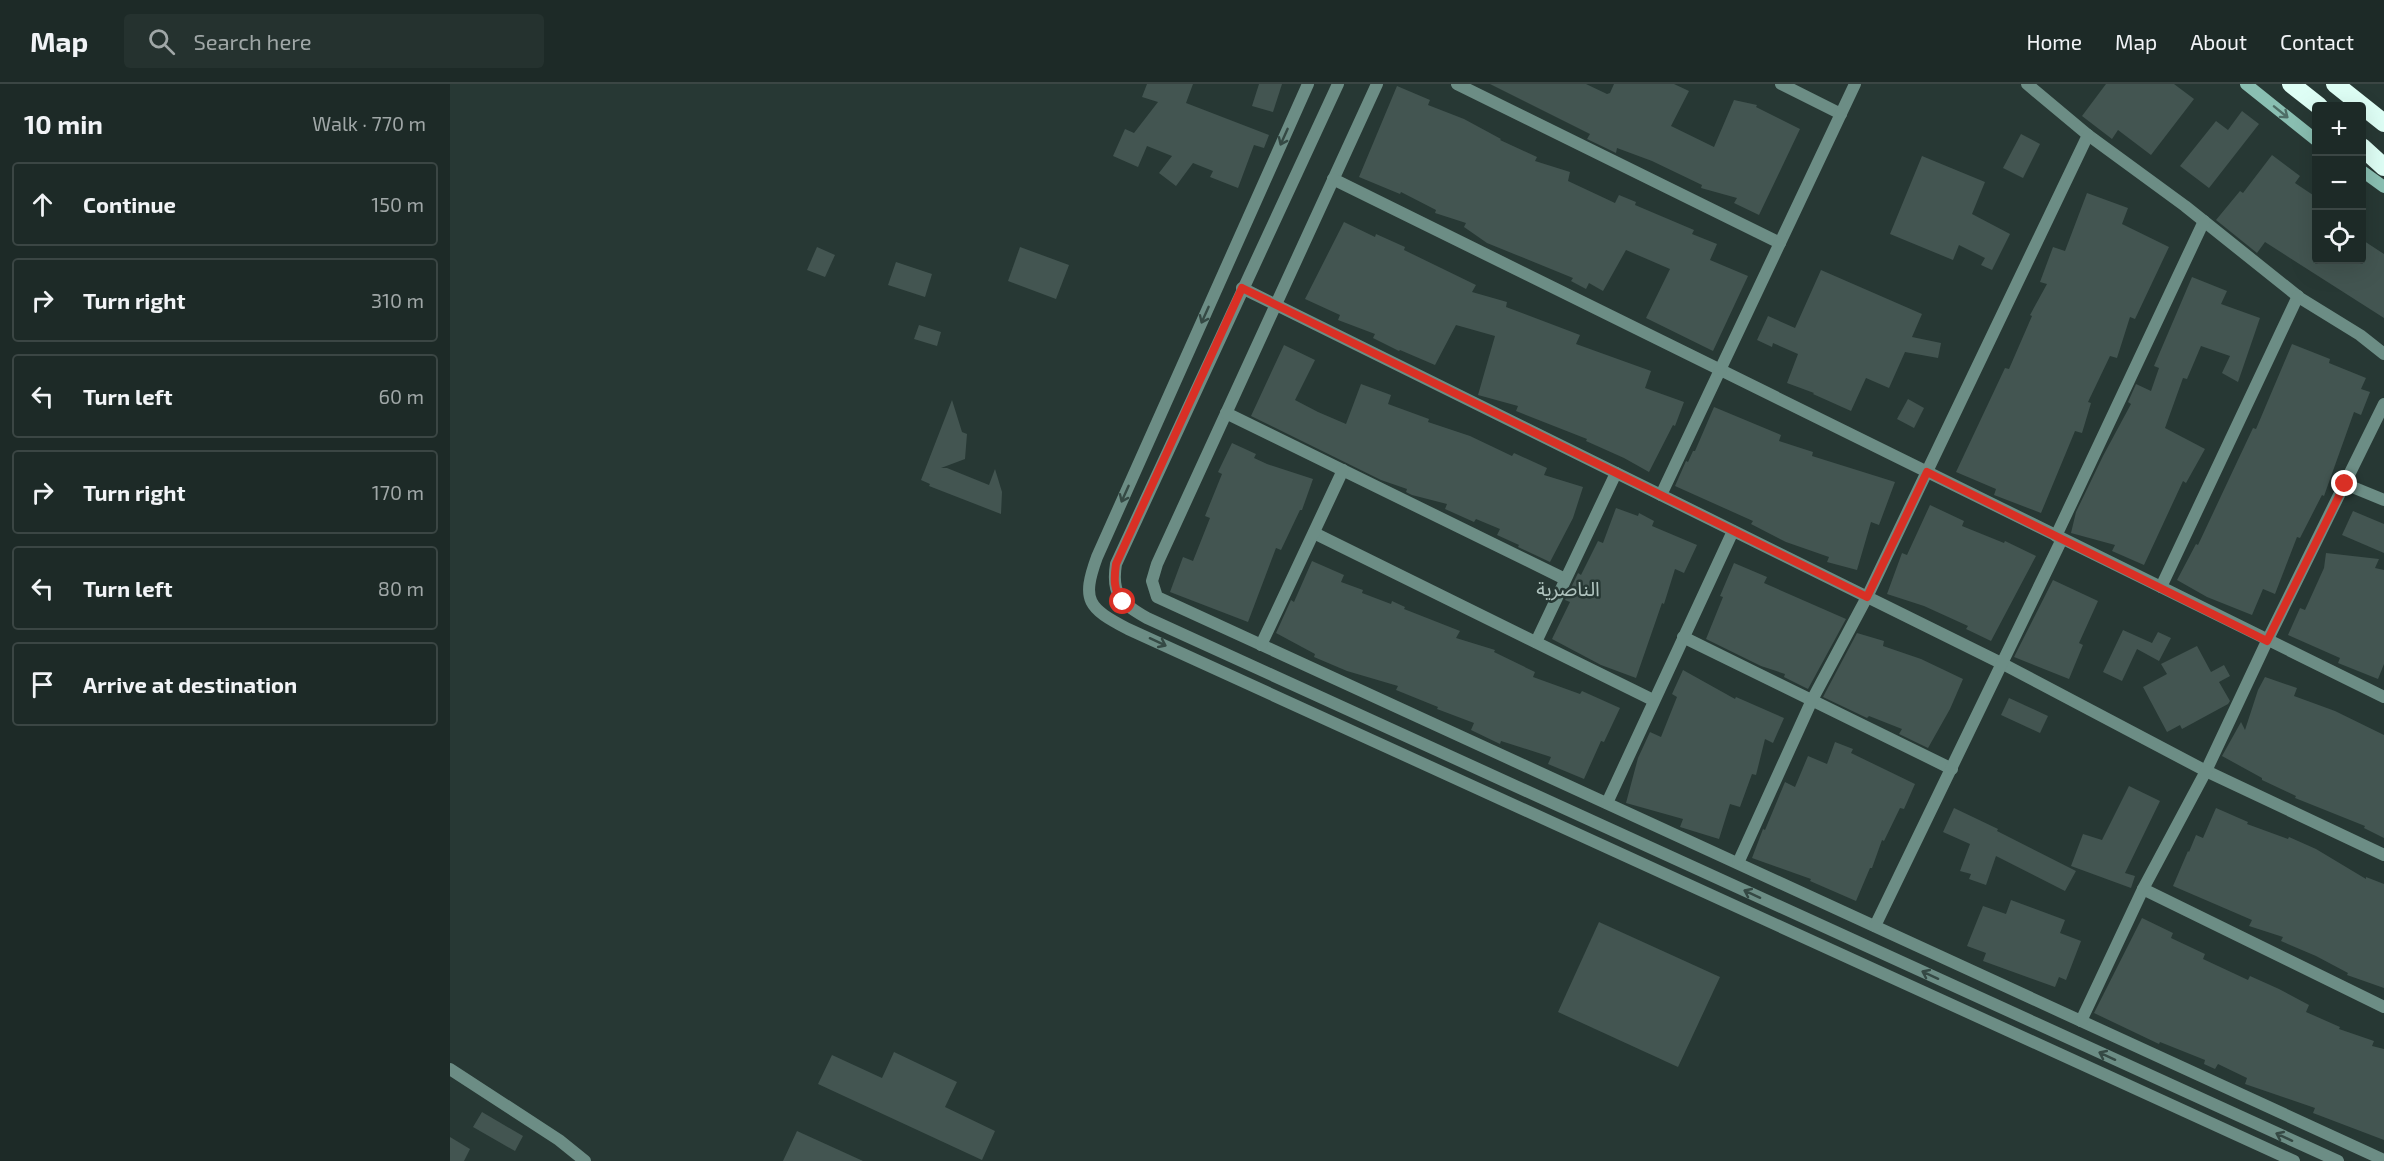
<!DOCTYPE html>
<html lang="en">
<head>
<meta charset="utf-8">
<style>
  body { margin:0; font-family:"Exo 2","Noto Sans Arabic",sans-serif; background:#25322f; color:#f1f3f6 }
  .controls { position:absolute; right:18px; top:18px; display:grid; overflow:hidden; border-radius:6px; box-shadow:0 6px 24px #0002 }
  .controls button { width:54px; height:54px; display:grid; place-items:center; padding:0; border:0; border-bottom:2px solid #3b4644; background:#1d2a27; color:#f1f3f6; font:30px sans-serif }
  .stop { position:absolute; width:18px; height:18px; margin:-14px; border:4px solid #d93025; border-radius:50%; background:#fff }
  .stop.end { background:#d93025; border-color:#fff; box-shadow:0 2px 6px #0008 }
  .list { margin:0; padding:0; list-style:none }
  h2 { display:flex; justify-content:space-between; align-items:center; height:78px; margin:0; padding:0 24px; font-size:26px }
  h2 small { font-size:20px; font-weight:400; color:#a0a7a7 }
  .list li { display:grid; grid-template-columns:39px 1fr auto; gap:18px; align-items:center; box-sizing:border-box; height:84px; margin:0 12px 12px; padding:0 12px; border:2px solid #3b4644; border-radius:6px }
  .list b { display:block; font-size:22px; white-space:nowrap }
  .list em { font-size:20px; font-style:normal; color:#a0a7a7 }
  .icon { flex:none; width:33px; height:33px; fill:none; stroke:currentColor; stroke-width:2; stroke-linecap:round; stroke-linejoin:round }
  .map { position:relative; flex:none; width:1934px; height:1077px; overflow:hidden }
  header { display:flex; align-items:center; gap:36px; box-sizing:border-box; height:84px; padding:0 30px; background:#1d2a27; border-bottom:2px solid #3b4644 }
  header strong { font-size:28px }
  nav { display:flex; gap:33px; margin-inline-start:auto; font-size:21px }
  .search { width:420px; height:54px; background:#25322f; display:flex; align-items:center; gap:15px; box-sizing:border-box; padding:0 21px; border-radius:6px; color:#a0a7a7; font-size:22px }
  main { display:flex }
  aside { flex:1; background:#1d2a27 }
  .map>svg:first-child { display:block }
  .building { fill:#435551 }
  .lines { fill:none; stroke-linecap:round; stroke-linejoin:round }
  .minor { stroke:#6c8d85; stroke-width:12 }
  .tertiary { stroke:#6c8d85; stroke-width:12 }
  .secondary { stroke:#8abfb2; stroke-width:12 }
  .motorway { stroke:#defef5; stroke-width:18 }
  .oneway { stroke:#4f6e66 }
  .oneway2 { stroke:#354944 }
  .route { stroke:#d93025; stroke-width:8 }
  .labels { text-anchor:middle; stroke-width:5; stroke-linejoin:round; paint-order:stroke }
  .neighbourhood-label { font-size:20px; fill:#afc3be; stroke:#273834 }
</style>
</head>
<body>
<header>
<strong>Map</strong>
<div class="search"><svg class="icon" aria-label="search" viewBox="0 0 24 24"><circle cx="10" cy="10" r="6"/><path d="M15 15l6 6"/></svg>Search here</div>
<nav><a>Home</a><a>Map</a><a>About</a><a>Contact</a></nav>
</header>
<main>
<aside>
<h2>10 min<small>Walk · 770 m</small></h2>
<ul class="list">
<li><svg class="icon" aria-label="ahead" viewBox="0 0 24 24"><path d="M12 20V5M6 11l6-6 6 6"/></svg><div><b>Continue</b></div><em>150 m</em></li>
<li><svg class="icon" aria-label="right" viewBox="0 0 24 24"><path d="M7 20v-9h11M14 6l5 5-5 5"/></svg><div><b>Turn right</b></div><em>310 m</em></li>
<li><svg class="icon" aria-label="left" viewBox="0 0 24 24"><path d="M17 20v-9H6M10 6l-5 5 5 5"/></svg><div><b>Turn left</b></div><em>60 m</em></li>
<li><svg class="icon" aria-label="right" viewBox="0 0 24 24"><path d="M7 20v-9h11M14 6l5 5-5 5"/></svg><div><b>Turn right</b></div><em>170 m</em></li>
<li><svg class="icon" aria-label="left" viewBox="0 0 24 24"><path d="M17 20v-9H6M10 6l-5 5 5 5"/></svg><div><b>Turn left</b></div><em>80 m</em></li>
<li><svg class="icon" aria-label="arrive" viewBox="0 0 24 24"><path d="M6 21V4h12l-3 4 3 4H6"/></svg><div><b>Arrive at destination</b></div></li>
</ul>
</aside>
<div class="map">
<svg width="1934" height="1077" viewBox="0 0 1934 1077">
  <rect width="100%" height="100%" fill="#273834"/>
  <g class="building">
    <polygon points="697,0 743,0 736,19 819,51 814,64 804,61 788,104 760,93 763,87 743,79 726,102 709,89 722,72 697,62 688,83 663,72 675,45 684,49 708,18 692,13"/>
    <polygon points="809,0 832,0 823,28 802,22"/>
    <polygon points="1040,0 1136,0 1157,10 1160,9 1164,0 1224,0 1239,7 1221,42 1264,63 1284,16 1307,21 1306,23 1350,45 1309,131 1284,119 1287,114 1251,104 1252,101 1202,77 1167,64 1166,69 1162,67 1137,55 1140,50"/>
    <polygon points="1656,0 1724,0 1744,15 1701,71 1668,46 1662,55 1632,32"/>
    <polygon points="947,2 980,16 978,21 1014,35 1051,55 1050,56 1087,73 1085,77 1120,88 1118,97 1165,119 1169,111 1186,118 1185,121 1244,146 1242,150 1267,160 1260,176 1298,192 1263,267 1196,234 1220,185 1176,166 1153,207 1139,199 1136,205 1121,197 1123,194 1037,159 1014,143 1016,139 985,129 986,126 951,108 950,110 909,93"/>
    <polygon points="1792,27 1809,40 1759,104 1730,82 1766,37 1778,46"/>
    <polygon points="1571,50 1590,60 1573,94 1553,84"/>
    <polygon points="1822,71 1850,92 1845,99 1866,113 1866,176 1911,176 1911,155 1934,170 1934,234 1815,158 1807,169 1766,136 1790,107 1793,109"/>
    <polygon points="1472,72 1535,98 1522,130 1560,150 1542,186 1531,181 1535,174 1509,161 1503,176 1440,150"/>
    <polygon points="1637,109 1678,124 1672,140 1719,163 1685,235 1680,233 1667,274 1660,272 1638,318 1641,319 1632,349 1625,347 1591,429 1544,411 1546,405 1506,388 1555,284 1559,285 1582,232 1580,231 1597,200 1590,198 1603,163 1615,167"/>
    <polygon points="894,138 925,153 926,150 955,163 954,166 1026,201 1022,208 1057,218 1056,223 1130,251 1126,260 1201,287 1195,304 1234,318 1225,342 1223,341 1199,388 1174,374 1136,357 1137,355 1066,327 1068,322 1028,311 1045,252 1006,241 985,281 950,266 949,267 923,254 925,250 888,236 890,231 855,215"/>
    <polygon points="367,163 385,171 375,193 357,186"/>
    <polygon points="570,163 619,181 606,215 558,197"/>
    <polygon points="446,178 482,190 475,213 438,201"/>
    <polygon points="1371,186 1472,230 1462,253 1491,259 1488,274 1455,268 1439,304 1416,294 1401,327 1363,310 1364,309 1337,299 1348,270 1323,259 1322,263 1307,256 1318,232 1345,244"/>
    <polygon points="1742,193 1777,207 1771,220 1810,234 1788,298 1772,289 1780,272 1751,262 1737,295 1733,294 1715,344 1755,365 1736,399 1733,397 1694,481 1662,467 1665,461 1621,449 1626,428 1653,372 1681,320 1678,318 1686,300 1701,307 1709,284 1704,282"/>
    <polygon points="469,241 491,248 487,262 464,255"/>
    <polygon points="1842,260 1880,275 1879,279 1916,294 1911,305 1920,308 1911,331 1904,328 1874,412 1872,411 1850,454 1847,453 1825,510 1813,505 1802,531 1757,513 1727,496 1746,460 1748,461 1803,344 1806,345"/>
    <polygon points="834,261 865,276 845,316 868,328 896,340 911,300 941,311 938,320 979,335 978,338 1020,352 1062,372 1064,369 1097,384 1094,391 1133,403 1123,434 1100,478 1068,463 1069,461 1047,451 1050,445 1026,435 1024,438 995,425 997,420 962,411 956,408 957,405 931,396 801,332"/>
    <polygon points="1458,315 1474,324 1464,344 1447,335"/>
    <polygon points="502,316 512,348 517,350 515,375 491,384 497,384 539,401 545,385 552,408 551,430 479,402 480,400 471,396"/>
    <polygon points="1264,323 1331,351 1329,357 1363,368 1362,372 1445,398 1429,441 1421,438 1407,486 1377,478 1379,473 1336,458 1301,440 1303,437 1225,402 1236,377 1238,378 1243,367 1245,367"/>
    <polygon points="782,359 806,370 804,374 817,380 863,395 852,426 850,426 831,466 826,464 798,538 720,508 733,473 743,477 760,434 755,432 772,390 768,388"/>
    <polygon points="1480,421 1514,437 1512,442 1554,459 1555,457 1586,472 1541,557 1516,545 1518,542 1474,522 1437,510 1452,469 1457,471"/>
    <polygon points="1166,424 1188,432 1189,429 1204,437 1202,442 1247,461 1234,489 1225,485 1214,520 1212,519 1186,594 1151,581 1102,555 1120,518 1115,516 1128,489 1131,491 1148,457 1153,459"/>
    <polygon points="1903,427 1934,440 1934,469 1892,451"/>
    <polygon points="1876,469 1929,475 1925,484 1934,486 1934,580 1928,595 1888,579 1890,574 1838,551 1850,524 1855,526 1874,484"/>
    <polygon points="862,477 894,491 891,498 913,506 912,509 941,520 942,517 955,523 954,525 1010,547 1006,554 1045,566 1044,568 1085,588 1083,593 1130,610 1132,607 1170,624 1154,658 1151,657 1134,695 1098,680 1101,673 1051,657 1050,660 1021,646 1024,639 987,625 988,623 946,606 948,602 897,587 864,573 865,570 826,549 841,516 844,518"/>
    <polygon points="1284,479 1317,493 1314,499 1396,535 1358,605 1334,593 1335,590 1311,582 1256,555 1273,513 1270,512"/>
    <polygon points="1603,496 1648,517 1629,559 1633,561 1619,595 1564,573"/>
    <polygon points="1673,546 1702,559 1708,548 1721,554 1709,577 1687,565 1672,597 1653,588"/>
    <polygon points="1407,549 1434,557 1433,562 1471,575 1513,595 1500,625 1478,664 1449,650 1452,645 1419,632 1417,634 1373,613"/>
    <polygon points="1747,562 1761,588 1774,581 1780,592 1769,598 1780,617 1778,620 1732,645 1730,641 1717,648 1693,603 1717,590 1711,580"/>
    <polygon points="1233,586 1285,615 1286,613 1334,634 1323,659 1315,655 1306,691 1302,690 1290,723 1280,720 1269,755 1230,743 1233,735 1176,719 1188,674 1200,648 1211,653 1227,613 1222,610"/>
    <polygon points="1815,593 1847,604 1844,612 1885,627 1934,651 1934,754 1914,744 1915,742 1845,714 1846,712 1812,696 1812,694 1772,672 1791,638 1795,646 1808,606"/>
    <polygon points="1559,614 1598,632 1590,649 1551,631"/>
    <polygon points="1385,658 1403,665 1401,669 1465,700 1454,725 1450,724 1434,757 1432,756 1422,784 1420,784 1406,817 1360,797 1361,795 1302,774 1313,745 1315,746 1335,698 1345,703 1358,672 1377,680"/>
    <polygon points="1679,702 1710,717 1675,789 1685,792 1681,804 1621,782 1633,750 1652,756"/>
    <polygon points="1504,724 1548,745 1547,747 1626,787 1615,807 1546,772 1536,801 1519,795 1521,790 1510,787 1520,760 1493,748"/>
    <polygon points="1766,724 1798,738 1797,740 1838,755 1839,753 1866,765 1916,795 1916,793 1934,800 1934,904 1897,891 1898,889 1866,872 1831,857 1833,853 1799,842 1802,836 1723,802 1738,767 1739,768 1746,751 1753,754"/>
    <polygon points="1561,816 1615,836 1610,849 1631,857 1616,896 1609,893 1605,903 1533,877 1536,869 1517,862 1533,822 1556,830"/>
    <polygon points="1692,834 1723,849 1721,854 1755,870 1753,875 1798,896 1800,892 1829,905 1859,921 1856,928 1890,943 1889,945 1924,957 1922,962 1934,965 1934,1056 1863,1029 1865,1024 1795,1000 1797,994 1768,980 1765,985 1754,980 1755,976 1710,958 1709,960 1644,929"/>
    <polygon points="1149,838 1270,893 1228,983 1108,928"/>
    <polygon points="444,968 507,998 495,1023 545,1047 532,1076 368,1000 382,971 432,994"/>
    <polygon points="32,1028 73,1052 65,1067 23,1043"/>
    <polygon points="347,1047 413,1077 333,1077"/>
    <polygon points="0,1053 20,1065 14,1077 0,1077"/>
  </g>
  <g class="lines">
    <g class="minor">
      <polyline points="927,0 707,480 702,497 707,513 1934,1076"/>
      <polyline points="1007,0 1330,159"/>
      <polyline points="1331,0 1391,30"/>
      <polyline points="1577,0 1638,51 1735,122 1850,214 1910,251 1934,270"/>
      <polyline points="883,95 1934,613"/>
      <polyline points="792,204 1553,580 1756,687 1934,771"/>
      <polyline points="776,329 1115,495"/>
      <polyline points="1895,400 1934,416"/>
      <polyline points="1211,411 1405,0"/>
      <polyline points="864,449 1203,616"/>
      <polyline points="1606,452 1754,137"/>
      <polyline points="1711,503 1848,212"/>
      <polyline points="1233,553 1502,685"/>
      <polyline points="1086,558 1166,389"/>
      <polyline points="811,561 893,386"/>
      <polyline points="1157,719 1283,447"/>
      <polyline points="1288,779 1362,616 1417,513 1638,51"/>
      <polyline points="1693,805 1934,923"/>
      <polyline points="1425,842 1612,455"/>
      <polyline points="1631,937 1693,805 1756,687 1817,557 1934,320"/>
      <polyline points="0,985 109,1056 135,1077"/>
    </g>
    <g class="tertiary">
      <path d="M858,0L647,473C631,517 638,524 678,545L1844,1077"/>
      <path d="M888,0L666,480C661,511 671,519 697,534L1888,1077"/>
    </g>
    <g class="secondary">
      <polyline points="1796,0 1866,56"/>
      <polyline points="1912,87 1934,103"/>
    </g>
    <g class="motorway">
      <polyline points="1841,0 1869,22"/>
      <polyline points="1885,0 1934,39"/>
      <polyline points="1912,63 1934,83"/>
    </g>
  </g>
  <defs><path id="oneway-shaft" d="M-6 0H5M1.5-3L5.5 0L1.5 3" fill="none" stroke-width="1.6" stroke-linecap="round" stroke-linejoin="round" transform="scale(1.5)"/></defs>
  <use class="oneway" href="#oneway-shaft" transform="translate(1831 28) rotate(39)"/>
  <g class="oneway2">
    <use href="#oneway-shaft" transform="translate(834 53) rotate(114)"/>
    <use href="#oneway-shaft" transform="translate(755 231) rotate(114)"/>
    <use href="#oneway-shaft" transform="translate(675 410) rotate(114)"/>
    <use href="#oneway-shaft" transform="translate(708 558) rotate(25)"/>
    <use href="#oneway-shaft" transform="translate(1302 810) rotate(-155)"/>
    <use href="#oneway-shaft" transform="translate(1480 891) rotate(-155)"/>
    <use href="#oneway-shaft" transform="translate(1657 972) rotate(-155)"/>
    <use href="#oneway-shaft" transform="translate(1834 1053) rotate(-155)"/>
  </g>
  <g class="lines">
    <path class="route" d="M673,518C663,506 664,494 666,480L792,204L1417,513L1477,388L1817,557L1895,400"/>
  </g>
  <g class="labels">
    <g class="neighbourhood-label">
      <text x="1118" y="512">الناصرية</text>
    </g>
  </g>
</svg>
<div class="controls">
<button>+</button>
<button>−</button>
<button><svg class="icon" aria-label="locate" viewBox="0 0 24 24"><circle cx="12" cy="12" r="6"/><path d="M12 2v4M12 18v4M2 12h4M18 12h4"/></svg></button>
</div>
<div class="stop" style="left:673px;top:518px"></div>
<div class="stop end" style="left:1895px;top:400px"></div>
</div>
</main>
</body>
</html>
